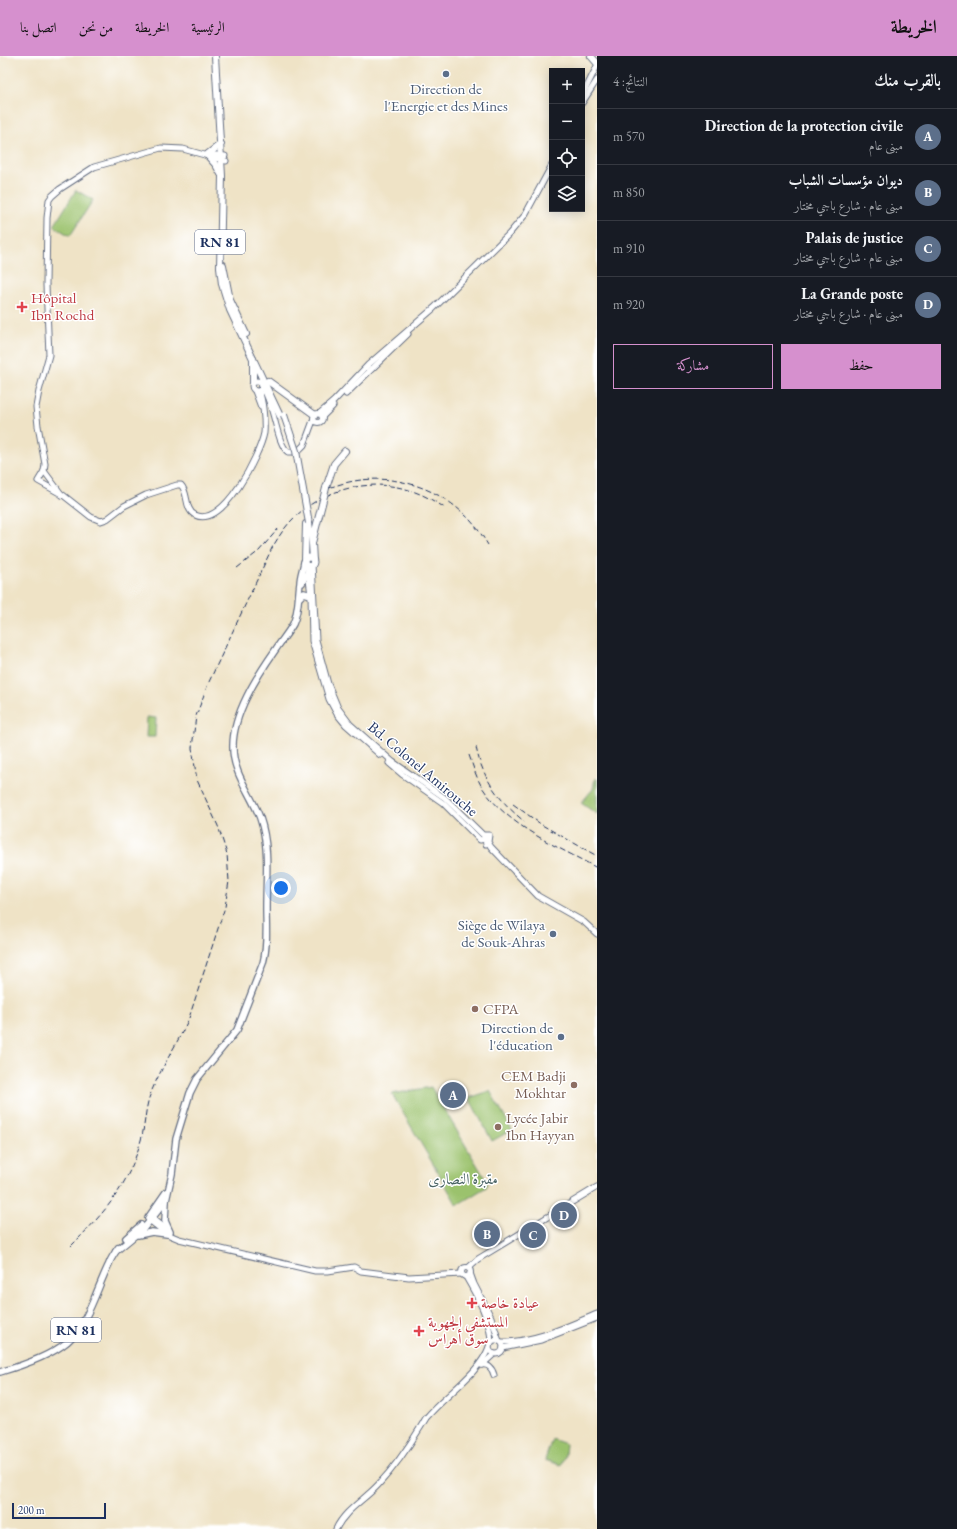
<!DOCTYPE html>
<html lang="ar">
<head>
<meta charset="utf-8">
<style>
  body { margin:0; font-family:"EB Garamond",Amiri,serif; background:#242831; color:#f1f3f6; direction:rtl }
  .controls { position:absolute; right:12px; top:12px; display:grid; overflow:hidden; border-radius:0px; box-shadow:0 2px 10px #0003 }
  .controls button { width:36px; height:36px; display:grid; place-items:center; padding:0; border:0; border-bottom:1px solid #363941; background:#171b24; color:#f1f3f6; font:20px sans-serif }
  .scale { position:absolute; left:12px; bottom:10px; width:94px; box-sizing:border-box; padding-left:4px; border:2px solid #1b2f5e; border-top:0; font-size:11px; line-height:14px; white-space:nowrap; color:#1b2f5e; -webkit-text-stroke:3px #fff; paint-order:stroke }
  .you { position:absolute; left:281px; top:832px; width:14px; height:14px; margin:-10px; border:3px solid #fff; border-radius:50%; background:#1a73e8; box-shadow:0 0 0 6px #1a73e833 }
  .badge { display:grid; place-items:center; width:26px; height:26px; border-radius:50%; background:#d690ce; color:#fff; font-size:13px; font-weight:700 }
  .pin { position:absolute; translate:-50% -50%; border:2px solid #fff; box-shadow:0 1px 4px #0006 }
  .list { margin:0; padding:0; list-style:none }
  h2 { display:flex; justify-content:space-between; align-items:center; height:52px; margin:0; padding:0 16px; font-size:17px }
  h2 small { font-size:13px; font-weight:400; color:#9ea1a6 }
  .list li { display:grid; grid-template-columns:26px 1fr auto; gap:12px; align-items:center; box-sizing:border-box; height:56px; padding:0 16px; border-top:1px solid #363941 }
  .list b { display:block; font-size:15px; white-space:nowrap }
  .list p { margin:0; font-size:13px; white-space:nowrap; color:#9ea1a6 }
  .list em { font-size:13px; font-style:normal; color:#9ea1a6 }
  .actions { display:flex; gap:8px; padding:12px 16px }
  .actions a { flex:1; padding:9px 0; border:1px solid #d690ce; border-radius:0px; text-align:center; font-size:14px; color:#d690ce }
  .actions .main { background:#d690ce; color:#111 }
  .icon { flex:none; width:22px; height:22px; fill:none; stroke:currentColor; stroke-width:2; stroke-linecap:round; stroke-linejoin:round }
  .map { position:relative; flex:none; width:597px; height:1473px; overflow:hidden; direction:ltr }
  header { display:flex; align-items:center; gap:24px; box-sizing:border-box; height:56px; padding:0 20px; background:#d690ce; color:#111 }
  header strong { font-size:19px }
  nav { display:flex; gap:22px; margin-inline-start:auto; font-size:14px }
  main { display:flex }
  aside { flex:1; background:#171b24 }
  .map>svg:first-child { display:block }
  .green { fill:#9bc26d; stroke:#5b7866 }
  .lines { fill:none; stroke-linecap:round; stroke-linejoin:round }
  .secondary-casing { stroke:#656e82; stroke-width:7 }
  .primary-casing { stroke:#656e82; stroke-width:8 }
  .highway-casing { stroke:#656e82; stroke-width:8 }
  .secondary { stroke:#fff; stroke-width:5 }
  .primary { stroke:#fff; stroke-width:5.5 }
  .highway { stroke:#fff; stroke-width:6 }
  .rail { stroke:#1b2f5e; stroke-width:1; stroke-dasharray:6 3; stroke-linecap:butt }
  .highway-bridge-casing { stroke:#656e82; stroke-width:8; stroke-linecap:butt }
  .highway-bridge { stroke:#fff; stroke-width:6 }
  .service-dot { fill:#5c6f8a; stroke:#fff; stroke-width:1.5 }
  .health-dot { fill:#e0444e; stroke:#fff; stroke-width:1.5 }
  .education-dot { fill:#8d6e63; stroke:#fff; stroke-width:1.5 }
  .labels { text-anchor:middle; stroke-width:3; stroke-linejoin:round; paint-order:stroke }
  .shield { fill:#fff; stroke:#5f6d8e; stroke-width:1 }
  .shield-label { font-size:14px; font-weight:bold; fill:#1b2f5e }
  .service-label { font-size:15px; fill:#4e5e75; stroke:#fff; text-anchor:end }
  .health-label { font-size:15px; fill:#be3a42; stroke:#fff; text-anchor:start }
  .street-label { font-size:15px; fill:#1b2f5e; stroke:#fff }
  .education-label { font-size:15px; fill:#785e54; stroke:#fff; text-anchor:start }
  .park-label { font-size:15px; fill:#486263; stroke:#fff }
</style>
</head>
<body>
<header>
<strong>الخريطة</strong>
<nav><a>الرئيسية</a><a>الخريطة</a><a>من نحن</a><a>اتصل بنا</a></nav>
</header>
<main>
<aside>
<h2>بالقرب منك<small>النتائج: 4</small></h2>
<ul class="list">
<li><span class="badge" style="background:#5c6f8a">A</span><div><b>Direction de la protection civile</b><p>مبنى عام</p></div><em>570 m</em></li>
<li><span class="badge" style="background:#5c6f8a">B</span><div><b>ديوان مؤسسات الشباب</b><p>مبنى عام · شارع باجي مختار</p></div><em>850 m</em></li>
<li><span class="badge" style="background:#5c6f8a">C</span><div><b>Palais de justice</b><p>مبنى عام · شارع باجي مختار</p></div><em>910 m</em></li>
<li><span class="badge" style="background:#5c6f8a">D</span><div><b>La Grande poste</b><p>مبنى عام · شارع باجي مختار</p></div><em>920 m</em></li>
</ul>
<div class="actions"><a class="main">حفظ</a><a>مشاركة</a></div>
</aside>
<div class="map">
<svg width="597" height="1473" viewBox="0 0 597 1473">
  <rect width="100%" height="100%" fill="#fff"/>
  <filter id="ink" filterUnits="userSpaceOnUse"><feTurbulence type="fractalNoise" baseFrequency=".025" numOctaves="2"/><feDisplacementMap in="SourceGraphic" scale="8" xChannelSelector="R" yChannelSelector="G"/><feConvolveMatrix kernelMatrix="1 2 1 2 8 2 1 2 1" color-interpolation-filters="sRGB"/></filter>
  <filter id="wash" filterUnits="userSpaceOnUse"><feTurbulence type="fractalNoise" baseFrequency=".012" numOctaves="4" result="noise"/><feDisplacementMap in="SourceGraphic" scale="16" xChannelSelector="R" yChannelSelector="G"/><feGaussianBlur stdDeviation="0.9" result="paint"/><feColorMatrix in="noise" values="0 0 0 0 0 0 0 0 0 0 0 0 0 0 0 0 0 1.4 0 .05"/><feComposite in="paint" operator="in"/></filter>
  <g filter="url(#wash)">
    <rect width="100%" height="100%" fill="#efe3c6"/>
    <g class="green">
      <polygon points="76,134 93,144 70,180 54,170"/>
      <polygon points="147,661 156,662 155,681 146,681"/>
      <polygon points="595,722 597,723 597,758 581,747 593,733"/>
      <polygon points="431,1031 486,1124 488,1130 457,1149 392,1038"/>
      <polygon points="490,1035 512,1074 492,1085 469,1042"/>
      <polygon points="552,1383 566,1388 565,1399 561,1409 545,1404"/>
    </g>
  </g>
  <g filter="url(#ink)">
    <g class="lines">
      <defs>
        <g id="secondary">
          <polyline points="582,40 597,10"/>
          <polyline points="582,47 597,24"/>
          <polyline points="208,98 225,100"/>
          <path d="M226,105L183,93L161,92L94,111L60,133L52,140L49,144L47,162L46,229L49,299L39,335L36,351L38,370L45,408L44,415L38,425L63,439L91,461L101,465L107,463L124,450L146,439L177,429H181C189,437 184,453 195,459C223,473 260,398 264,377C265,367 263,344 259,335"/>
          <circle cx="257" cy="330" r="5"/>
          <path d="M262,331C274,346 276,387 288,396H297L304,389L314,362"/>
          <polyline points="255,335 261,351"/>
          <polyline points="346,338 408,278"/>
          <circle cx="318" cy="362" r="4.5"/>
          <polyline points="319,358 334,345 368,309 434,252 509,178 525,159 552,109"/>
          <polyline points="322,361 333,350"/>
          <polyline points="44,415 62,439"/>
          <polyline points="312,508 316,584 328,628 338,652 350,668 393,706 445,742 483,779 489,779 488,786 491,791 538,840 584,866 597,878"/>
          <polyline points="307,509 311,539 312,585 329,643 337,658 346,669 380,699"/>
          <polyline points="389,707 403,719 443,747 480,784 485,783 486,788"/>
          <polyline points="150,1160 167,1174"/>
          <polyline points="148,1163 167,1178 179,1183 315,1215 328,1215 354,1211 361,1215 409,1221 461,1218"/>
          <circle cx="466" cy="1216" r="4.5"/>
          <polyline points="468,1212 478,1203 597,1131"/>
          <polyline points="470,1217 474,1228 491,1261 499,1285"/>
          <path d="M466,1221C477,1240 491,1265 491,1287"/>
          <circle cx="496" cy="1291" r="7"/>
          <path d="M501,1286C535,1286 566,1271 597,1258"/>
          <polyline points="503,1292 541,1284 597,1262"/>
          <path d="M481,1309C489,1308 492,1312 494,1319"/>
          <polyline points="482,1309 494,1298"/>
          <path d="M336,1473C345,1454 364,1444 378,1429C394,1412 408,1392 420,1372C422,1369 424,1365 426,1362C445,1339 479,1318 489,1291"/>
        </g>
        <g id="primary">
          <polyline points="302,527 311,509"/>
          <polyline points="299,542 304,537 311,539"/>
          <polyline points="166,1146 165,1165 170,1176"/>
          <polyline points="148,1162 166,1136"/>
          <polyline points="138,1179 152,1176 167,1178"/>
          <polyline points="126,1182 141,1169"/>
          <path d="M116,1195L144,1172L166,1145L172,1118L176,1083L190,1037L197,1023L237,974L263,907C268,889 266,870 266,852C266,822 270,791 260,762C252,739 233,718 233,692C232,659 257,620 276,593C281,585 288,577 293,568C299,555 298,541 300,527C300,520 303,513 304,506"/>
          <path d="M0,1316C21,1310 50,1300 67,1286C89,1266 96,1234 109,1208C111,1202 115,1197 118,1192"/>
        </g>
        <g id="highway">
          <polyline points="215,0 222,120 220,212 222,228 230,254 280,360"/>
          <polyline points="591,0 597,7"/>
          <polyline points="208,98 221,88"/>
          <polyline points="208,100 216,109 221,118"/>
          <polyline points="223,209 230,244 246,278"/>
          <polyline points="253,303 253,327"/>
          <polyline points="268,325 315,359"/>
          <polyline points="326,432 334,408 345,395"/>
          <polyline points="309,467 312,487 313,505"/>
          <polyline points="312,487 322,448"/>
          <circle cx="309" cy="506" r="4.5"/>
          <polyline points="305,503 306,468"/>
        </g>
      </defs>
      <use href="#secondary" class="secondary-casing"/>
      <use href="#primary" class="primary-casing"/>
      <use href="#highway" class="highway-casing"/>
      <use href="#secondary" class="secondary"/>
      <use href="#primary" class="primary"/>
      <use href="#highway" class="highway"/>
      <g class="rail">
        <path d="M329,432C375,414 427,424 463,457C473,466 481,477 488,489"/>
        <polyline points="237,512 259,495 278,473"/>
        <path d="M476,691C482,722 500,746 525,766"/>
        <path d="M469,699C473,710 476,721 482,731C508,771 557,790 597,812"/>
        <polyline points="513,748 542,769 597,800"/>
        <path d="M71,1190C105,1156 128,1131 141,1084C145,1070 145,1055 149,1042C159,1014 177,989 189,962L225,851L229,825L227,798L218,770L197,724L192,692L196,660L208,628L272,492C279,480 286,469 296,460C327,431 375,421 415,436C426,440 436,446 445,452"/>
      </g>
      <defs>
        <g id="highway-bridge">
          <polyline points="284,359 296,395 309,467"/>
          <polyline points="322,448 326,432"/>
        </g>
      </defs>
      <use href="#highway-bridge" class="highway-bridge-casing"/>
      <use href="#highway-bridge" class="highway-bridge"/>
    </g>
  </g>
  <g class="service-dot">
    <circle cx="446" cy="18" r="4"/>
    <circle cx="553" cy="878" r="4"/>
    <circle cx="561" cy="981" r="4"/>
  </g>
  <g class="health-dot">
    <path d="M20 245h4v4h4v4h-4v4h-4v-4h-4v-4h4z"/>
    <path d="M470 1241h4v4h4v4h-4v4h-4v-4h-4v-4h4z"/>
    <path d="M417 1269h4v4h4v4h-4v4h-4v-4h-4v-4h4z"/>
  </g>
  <g class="education-dot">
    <circle cx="475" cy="953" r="4"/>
    <circle cx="574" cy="1029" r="4"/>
    <circle cx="498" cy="1071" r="4"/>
  </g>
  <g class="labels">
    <g class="shield">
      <rect x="195" y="174" width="50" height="24" rx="3"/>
      <rect x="51" y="1262" width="50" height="24" rx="3"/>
    </g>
    <g class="shield-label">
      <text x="220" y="191">RN 81</text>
      <text x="76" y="1279">RN 81</text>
    </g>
    <g class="service-label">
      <text x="446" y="38" text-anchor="middle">Direction de<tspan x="446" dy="17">l'Energie et des Mines</tspan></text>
      <text x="545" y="874">Siège de Wilaya<tspan x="545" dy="17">de Souk-Ahras</tspan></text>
      <text x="553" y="977">Direction de<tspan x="553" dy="17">l'éducation</tspan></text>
    </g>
    <g class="health-label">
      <text x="31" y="247">Hôpital<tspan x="31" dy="17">Ibn Rochd</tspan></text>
      <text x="481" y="1252">عيادة خاصة</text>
      <text x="428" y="1271">المستشفى الجهوية<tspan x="428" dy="17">سوق أهراس</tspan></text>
    </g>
    <g class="street-label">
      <text transform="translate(423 713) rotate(40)" y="5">Bd. Colonel Amirouche</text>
    </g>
    <g class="education-label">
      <text x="483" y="958">CFPA</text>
      <text x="566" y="1025" text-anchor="end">CEM Badji<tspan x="566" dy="17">Mokhtar</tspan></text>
      <text x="506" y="1067">Lycée Jabir<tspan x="506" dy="17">Ibn Hayyan</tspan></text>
    </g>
    <g class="park-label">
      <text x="463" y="1128">مقبرة النصارى</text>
    </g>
  </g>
</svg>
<div class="controls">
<button>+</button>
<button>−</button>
<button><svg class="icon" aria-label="locate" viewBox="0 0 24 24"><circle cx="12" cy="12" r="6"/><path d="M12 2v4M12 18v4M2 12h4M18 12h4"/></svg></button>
<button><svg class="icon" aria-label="layers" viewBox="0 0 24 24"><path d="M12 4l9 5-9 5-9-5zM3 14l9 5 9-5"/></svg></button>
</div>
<div class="scale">200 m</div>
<div class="you"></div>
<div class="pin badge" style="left:453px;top:1039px;background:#5c6f8a">A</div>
<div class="pin badge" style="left:487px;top:1178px;background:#5c6f8a">B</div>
<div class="pin badge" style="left:533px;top:1179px;background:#5c6f8a">C</div>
<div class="pin badge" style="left:564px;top:1159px;background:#5c6f8a">D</div>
</div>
</main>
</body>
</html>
